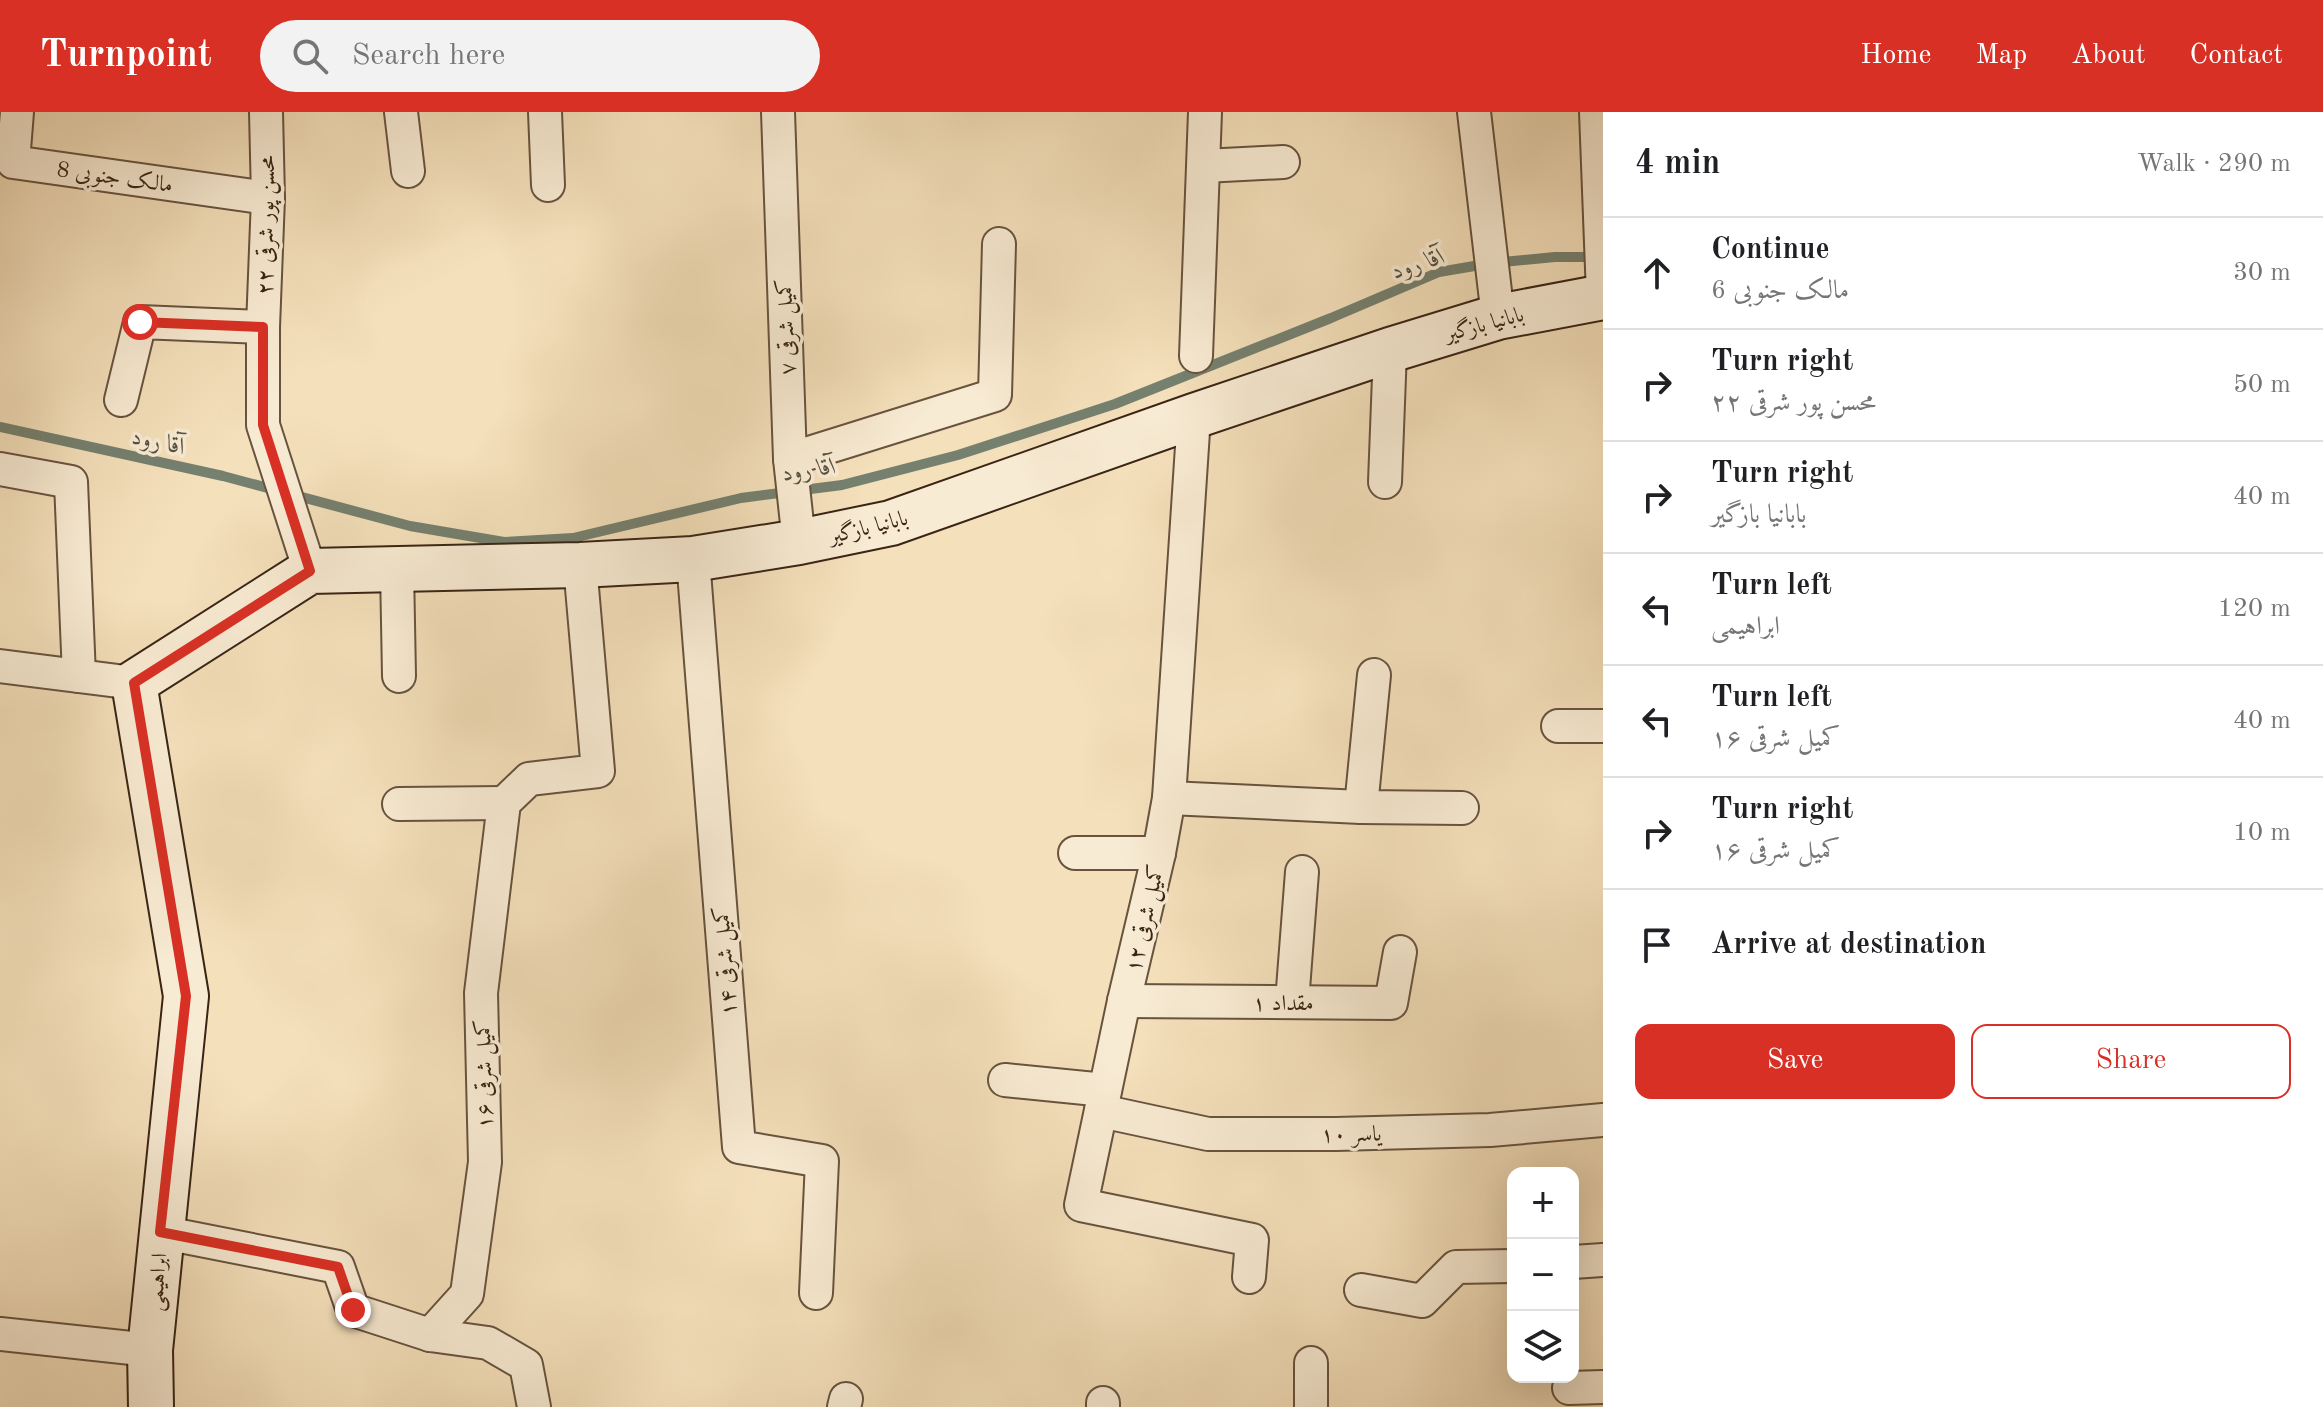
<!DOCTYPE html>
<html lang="en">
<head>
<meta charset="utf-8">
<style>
  body { margin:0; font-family:"Old Standard TT",Amiri,serif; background:#f2f2f2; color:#202124 }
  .controls { position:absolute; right:24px; bottom:24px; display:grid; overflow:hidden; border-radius:16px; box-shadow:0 8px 32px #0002 }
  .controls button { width:72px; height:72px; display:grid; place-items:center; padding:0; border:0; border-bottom:2px solid #e0e0e0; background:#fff; color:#202124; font:40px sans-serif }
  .stop { position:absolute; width:24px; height:24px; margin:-18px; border:6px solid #d93025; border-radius:50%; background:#fff }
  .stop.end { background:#d93025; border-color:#fff; box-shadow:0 2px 8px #0008 }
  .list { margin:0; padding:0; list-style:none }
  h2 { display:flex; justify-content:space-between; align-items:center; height:104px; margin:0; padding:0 32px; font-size:34px }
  h2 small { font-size:26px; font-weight:400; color:#757577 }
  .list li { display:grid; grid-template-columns:52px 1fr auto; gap:24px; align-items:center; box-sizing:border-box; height:112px; padding:0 32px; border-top:2px solid #e0e0e0 }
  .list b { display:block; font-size:30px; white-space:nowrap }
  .list p { margin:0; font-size:26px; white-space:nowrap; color:#757577 }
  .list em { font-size:26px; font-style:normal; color:#757577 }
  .actions { display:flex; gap:16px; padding:24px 32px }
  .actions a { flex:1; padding:18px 0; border:2px solid #d93025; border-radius:16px; text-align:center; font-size:28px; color:#d93025 }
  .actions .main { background:#d93025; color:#fff }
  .icon { flex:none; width:44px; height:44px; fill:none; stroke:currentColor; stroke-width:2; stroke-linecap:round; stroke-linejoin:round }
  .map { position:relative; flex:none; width:1603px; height:1295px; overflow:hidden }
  header { display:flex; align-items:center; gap:48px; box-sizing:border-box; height:112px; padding:0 40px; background:#d93025; color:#fff }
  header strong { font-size:38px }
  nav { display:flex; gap:44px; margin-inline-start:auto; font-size:28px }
  .search { width:560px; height:72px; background:#f2f2f2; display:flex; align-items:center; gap:20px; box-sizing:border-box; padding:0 28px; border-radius:44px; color:#757577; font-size:30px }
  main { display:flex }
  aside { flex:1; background:#fff }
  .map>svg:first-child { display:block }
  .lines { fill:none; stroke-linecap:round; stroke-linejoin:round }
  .stream { stroke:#75806f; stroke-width:10 }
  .street-casing { stroke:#68533f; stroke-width:36 }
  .secondary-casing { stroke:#392416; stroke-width:48 }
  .street { stroke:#f8ebd3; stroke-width:32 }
  .secondary { stroke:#f8ebd3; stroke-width:44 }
  .route { stroke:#d93025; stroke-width:10 }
  .labels { text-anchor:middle; stroke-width:7; stroke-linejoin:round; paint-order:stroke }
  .street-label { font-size:22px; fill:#392416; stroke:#f8ebd3 }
  .water-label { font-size:24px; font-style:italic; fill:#575243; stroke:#f8ebd3 }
</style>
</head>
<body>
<header>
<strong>Turnpoint</strong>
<div class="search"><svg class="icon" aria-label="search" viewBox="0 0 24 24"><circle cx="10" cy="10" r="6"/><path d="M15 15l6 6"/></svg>Search here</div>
<nav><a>Home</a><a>Map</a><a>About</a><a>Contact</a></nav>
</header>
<main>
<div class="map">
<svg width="1603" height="1295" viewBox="0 0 1603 1295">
  <rect width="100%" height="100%" fill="#f4e0bb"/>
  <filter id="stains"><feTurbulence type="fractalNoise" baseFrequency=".0025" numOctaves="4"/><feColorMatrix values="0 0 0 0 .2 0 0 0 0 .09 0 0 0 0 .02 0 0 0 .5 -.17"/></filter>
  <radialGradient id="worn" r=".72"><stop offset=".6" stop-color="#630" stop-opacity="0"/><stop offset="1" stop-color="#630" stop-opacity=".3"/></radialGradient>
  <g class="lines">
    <polyline class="stream" points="0,315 223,364 410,414 504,430 573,426 741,386 842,373 958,343 1115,292 1331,206 1439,160 1492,151 1555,145 1597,145"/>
    <defs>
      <g id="street">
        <polyline points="17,0 13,50 268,86"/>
        <polyline points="266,0 268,86 263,215 263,313 310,459"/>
        <polyline points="401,0 408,59"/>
        <polyline points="545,0 548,73"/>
        <polyline points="778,0 790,347 799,430"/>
        <polyline points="1474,0 1498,205"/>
        <polyline points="1596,0 1603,183"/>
        <polyline points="1204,54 1283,50"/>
        <polyline points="1196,244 1205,0"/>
        <polyline points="121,288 140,210 263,215"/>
        <polyline points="1194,304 1169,686 1159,741 1124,889 1081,1093 1252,1128 1249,1165"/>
        <polyline points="790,347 995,283 999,132"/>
        <polyline points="0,357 71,370 79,564"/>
        <polyline points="1385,370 1390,238"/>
        <polyline points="693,447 739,1035 822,1049 816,1181"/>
        <polyline points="397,457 399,564"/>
        <polyline points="0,554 134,571"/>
        <polyline points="1558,614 1603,614"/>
        <polyline points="1169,686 1361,695 1462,696"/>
        <polyline points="399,692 504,691"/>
        <polyline points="1361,695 1374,563"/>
        <polyline points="1075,741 1159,741"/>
        <polyline points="1124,889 1391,891 1400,840"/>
        <polyline points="1292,890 1302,760"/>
        <polyline points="1005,968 1105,978"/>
        <polyline points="1101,999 1208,1022 1336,1022 1490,1018 1603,1008"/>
        <polyline points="160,1120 338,1155 353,1198 430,1223 467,1182 485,1050 481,881 504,691 529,667 598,659 580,453"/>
        <polyline points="1573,1150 1603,1148"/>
        <polyline points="1361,1178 1422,1189 1456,1155 1513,1154"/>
        <polyline points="0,1222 150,1238"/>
        <polyline points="430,1223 488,1231 526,1253 534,1295"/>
        <polyline points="1311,1251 1311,1295"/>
        <polyline points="1569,1276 1603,1275"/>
        <polyline points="1103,1291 1103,1295"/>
        <polyline points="844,1295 846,1287"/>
      </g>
      <polyline id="secondary" points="151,1295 150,1238 186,884 134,571 310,459 580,453 693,447 799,430 891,411 1194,304 1390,238 1498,205 1603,185"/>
    </defs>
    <use href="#street" class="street-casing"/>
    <use href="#secondary" class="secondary-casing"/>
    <use href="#street" class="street"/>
    <use href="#secondary" class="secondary"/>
  </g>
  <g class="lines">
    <polyline class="route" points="140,210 263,215 263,313 310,459 134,571 186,884 160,1120 338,1155 353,1198"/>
  </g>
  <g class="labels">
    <g class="street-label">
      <text transform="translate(115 64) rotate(8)" y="8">مالک جنوبی 8</text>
      <text transform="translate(265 113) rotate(-89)" y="8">محسن پور شرقی ۲۲</text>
      <text transform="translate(1484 211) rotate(-15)" y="8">بابانیا بازگیر</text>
      <text transform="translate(785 215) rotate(-92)" y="8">کمیل شرقی ۷</text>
      <text transform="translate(868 414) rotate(-14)" y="8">بابانیا بازگیر</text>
      <text transform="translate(1144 806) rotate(-77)" y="8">کمیل شرقی ۱۲</text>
      <text transform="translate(724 849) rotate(-94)" y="8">کمیل شرقی ۱۴</text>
      <text x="1283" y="898">مقداد ۱</text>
      <text transform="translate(483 962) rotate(-91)" y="8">کمیل شرقی ۱۶</text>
      <text transform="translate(1351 1021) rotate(-1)" y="8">یاسر ۱۰</text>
      <text transform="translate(156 1170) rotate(-85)" y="8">ابراهیمی</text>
    </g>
    <g class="water-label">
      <text transform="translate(1418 151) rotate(-18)" y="8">آقا رود</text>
      <text transform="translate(159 329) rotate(12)" y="8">آقا رود</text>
      <text transform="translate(809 357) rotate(-8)" y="8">آقا رود</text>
    </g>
  </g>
  <rect width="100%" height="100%" filter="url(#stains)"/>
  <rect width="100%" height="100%" fill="url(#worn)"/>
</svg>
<div class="controls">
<button>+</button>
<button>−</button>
<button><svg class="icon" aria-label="layers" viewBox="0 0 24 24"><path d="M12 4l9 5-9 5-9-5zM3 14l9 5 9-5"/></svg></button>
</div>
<div class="stop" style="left:140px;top:210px"></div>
<div class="stop end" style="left:353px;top:1198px"></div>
</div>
<aside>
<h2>4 min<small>Walk · 290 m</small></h2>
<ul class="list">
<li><svg class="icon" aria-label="ahead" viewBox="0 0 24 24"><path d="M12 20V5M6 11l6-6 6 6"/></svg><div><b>Continue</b><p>مالک جنوبی 6</p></div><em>30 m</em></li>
<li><svg class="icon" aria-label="right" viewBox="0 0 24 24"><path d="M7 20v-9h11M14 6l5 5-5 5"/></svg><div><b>Turn right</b><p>محسن پور شرقی ۲۲</p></div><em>50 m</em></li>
<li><svg class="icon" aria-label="right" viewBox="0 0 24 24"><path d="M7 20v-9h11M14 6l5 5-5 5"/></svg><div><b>Turn right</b><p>بابانیا بازگیر</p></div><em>40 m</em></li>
<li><svg class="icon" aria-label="left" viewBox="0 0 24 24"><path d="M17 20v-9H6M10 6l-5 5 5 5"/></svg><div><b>Turn left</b><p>ابراهیمی</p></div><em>120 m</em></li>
<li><svg class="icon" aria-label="left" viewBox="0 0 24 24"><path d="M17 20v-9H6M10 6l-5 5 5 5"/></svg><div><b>Turn left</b><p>کمیل شرقی ۱۶</p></div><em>40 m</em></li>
<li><svg class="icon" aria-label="right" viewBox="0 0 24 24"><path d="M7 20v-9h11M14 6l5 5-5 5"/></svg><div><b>Turn right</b><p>کمیل شرقی ۱۶</p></div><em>10 m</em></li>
<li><svg class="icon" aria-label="arrive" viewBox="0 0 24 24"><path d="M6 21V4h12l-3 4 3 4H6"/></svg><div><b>Arrive at destination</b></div></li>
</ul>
<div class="actions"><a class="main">Save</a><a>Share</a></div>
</aside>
</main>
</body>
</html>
